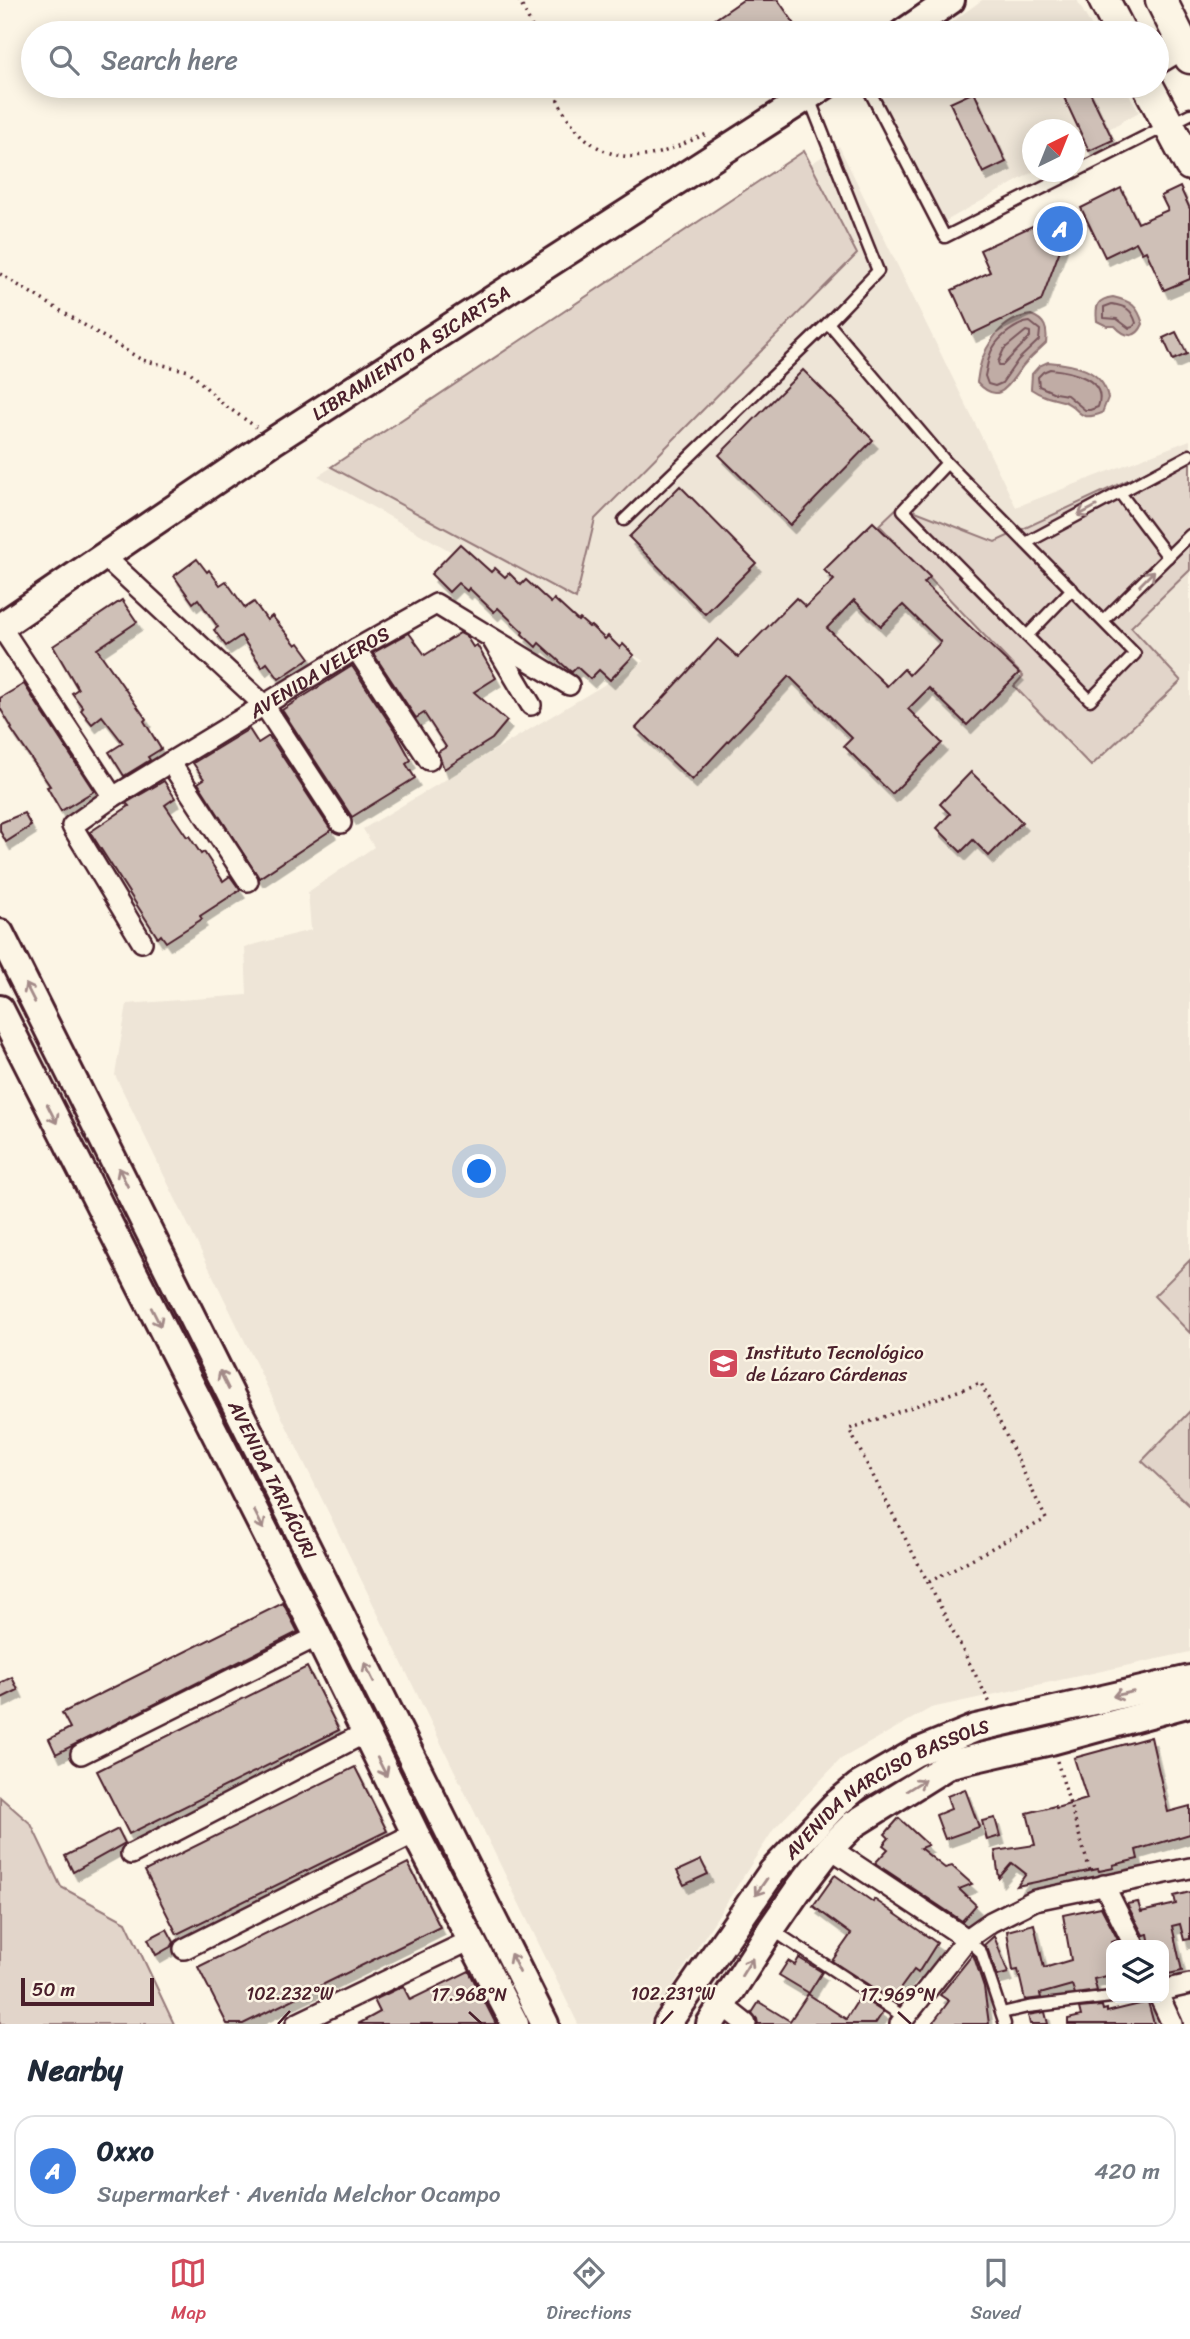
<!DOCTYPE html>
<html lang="en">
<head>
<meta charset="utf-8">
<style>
  body { margin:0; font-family:Sriracha,sans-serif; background:#f6f6f7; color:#1f2937 }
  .controls { position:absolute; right:21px; bottom:21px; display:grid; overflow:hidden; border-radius:14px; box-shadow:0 4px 18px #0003 }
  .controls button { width:63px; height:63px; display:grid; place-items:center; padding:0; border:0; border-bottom:2px solid #e0e1e3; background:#fff; color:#1f2937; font:35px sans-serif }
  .compass { position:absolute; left:1022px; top:119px; width:63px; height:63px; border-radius:50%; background:#fff; box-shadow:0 4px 18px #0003; rotate:43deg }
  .scale { position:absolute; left:21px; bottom:18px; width:133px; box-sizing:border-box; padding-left:7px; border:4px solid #4a1f2b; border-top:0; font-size:19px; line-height:24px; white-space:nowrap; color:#4a1f2b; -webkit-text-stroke:5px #fcf5e5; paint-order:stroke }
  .you { position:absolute; left:480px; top:1172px; width:24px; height:24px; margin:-18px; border:5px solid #fff; border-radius:50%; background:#1a73e8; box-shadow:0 0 0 10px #1a73e833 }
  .badge { display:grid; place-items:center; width:46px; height:46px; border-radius:50%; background:#d1495b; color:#fff; font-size:23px; font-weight:700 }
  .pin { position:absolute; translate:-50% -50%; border:4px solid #fff; box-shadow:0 2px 7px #0006 }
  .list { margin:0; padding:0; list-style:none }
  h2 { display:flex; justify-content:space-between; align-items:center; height:91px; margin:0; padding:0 28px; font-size:30px }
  h2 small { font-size:23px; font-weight:400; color:#747a83 }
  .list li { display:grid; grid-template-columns:46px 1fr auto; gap:21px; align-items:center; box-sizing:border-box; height:112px; margin:0 14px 14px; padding:0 14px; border:2px solid #e0e1e3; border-radius:21px }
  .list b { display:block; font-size:26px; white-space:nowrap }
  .list p { margin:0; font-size:23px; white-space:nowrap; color:#747a83 }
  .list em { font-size:23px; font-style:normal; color:#747a83 }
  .icon { flex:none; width:38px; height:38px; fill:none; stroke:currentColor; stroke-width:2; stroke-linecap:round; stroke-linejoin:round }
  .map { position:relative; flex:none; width:1190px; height:2024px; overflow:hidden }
  .search { position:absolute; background:#fff; box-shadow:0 4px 18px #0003; left:21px; right:21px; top:21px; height:77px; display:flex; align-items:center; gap:18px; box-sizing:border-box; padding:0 24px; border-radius:38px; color:#747a83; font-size:26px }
  .sheet { height:217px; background:#fff }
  nav { display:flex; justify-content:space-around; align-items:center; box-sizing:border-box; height:98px; border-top:2px solid #e0e1e3; background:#fff; font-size:19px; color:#747a83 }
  nav a { display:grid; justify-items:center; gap:4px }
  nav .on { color:#d1495b }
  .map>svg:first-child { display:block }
  .built { fill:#eee5d7 }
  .green { fill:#e2d5ca; stroke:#967a7a; stroke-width:2 }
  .water { fill:#c0aca5; stroke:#917474; stroke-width:2 }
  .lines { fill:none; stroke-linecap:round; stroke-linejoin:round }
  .shore { stroke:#79575c; stroke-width:2 }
  .building { fill:#cfc0b7; stroke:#4a1f2b; stroke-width:2; fill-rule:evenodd; filter:url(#shadow) }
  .lane-casing { stroke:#4a1f2b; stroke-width:15 }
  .street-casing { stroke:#4a1f2b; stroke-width:24 }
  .secondary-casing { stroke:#4a1f2b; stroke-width:32 }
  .primary-casing { stroke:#4a1f2b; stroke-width:35 }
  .path { stroke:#4a1f2b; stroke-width:3.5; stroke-dasharray:2 5; stroke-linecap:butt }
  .lane { stroke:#fcf5e5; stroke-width:10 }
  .street { stroke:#fcf5e5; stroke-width:19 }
  .secondary { stroke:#fcf5e5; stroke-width:26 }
  .primary { stroke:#fcf5e5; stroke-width:30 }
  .oneway { stroke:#a38a88 }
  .ticks { fill:none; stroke:#4a1f2b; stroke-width:2.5 }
  .labels { text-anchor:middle; stroke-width:5; stroke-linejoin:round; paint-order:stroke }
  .street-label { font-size:19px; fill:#4a1f2b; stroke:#fcf5e5 }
  .poi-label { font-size:19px; fill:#4a1f2b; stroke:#fcf5e5; text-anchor:start }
  .ticks-label { font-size:18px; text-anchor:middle; fill:#4a1f2b; stroke:#fcf5e5; stroke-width:5; stroke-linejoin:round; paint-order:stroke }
</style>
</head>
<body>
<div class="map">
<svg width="1190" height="2024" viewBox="0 0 1190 2024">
  <defs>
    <filter id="shadow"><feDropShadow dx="4.5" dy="8" stdDeviation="0" flood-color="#0004"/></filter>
  </defs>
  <rect width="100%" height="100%" fill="#fcf5e5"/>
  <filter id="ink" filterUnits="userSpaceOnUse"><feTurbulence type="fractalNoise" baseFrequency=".0143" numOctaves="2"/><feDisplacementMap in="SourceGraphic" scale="14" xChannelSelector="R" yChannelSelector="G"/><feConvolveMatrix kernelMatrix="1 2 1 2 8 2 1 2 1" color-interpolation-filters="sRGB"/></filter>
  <g filter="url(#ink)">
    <g class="built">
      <polygon points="982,0 1077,0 1095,33 937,33"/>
      <polygon points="872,86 1124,86 1139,112 1075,148 1074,130 1032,130 1033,172 944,222"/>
      <polygon points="839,146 1016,507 1190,440 1190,1652 931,1708 841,1759 774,1829 648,2024 578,2024 115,1075 127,1004 247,995 245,947 311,930 308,892 374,847 363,829 644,661 318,476"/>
    </g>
    <g class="green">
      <polygon points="804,151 857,254 595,519 576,599 331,467"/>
      <polygon points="1190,451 1190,570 1131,627 1181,681 1091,766 1014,686 1023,676 879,525 900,505 995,542"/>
      <polygon points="1190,1260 1190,1333 1154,1296"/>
      <polygon points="1190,1411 1190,1506 1142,1461"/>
      <polygon points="0,1797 31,1824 61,1887 126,1922 174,2024 0,2024"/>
    </g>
    <g class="water">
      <path d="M1113,297C1131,301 1138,306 1143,324C1136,340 1125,337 1115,326H1107L1097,321C1095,306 1097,299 1113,297Z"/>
      <path d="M1031,315C1045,320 1048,329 1046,343C1038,351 1029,358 1022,367C1008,384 1000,407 977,382C980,352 998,319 1031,315Z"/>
      <path d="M1048,362C1073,364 1103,369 1108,398L1102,413C1076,423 1082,408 1063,401C1051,398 1041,396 1031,389L1032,374L1039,366Z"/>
    </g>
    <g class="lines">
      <g class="shore">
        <path d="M1112,304C1125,306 1132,309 1136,323L1133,327L1129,328L1117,319L1104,318V307Z"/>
        <path d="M1030,322L1040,330L1039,340L1018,360L1002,383L995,386L988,384L985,376C987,368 988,356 993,348C999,337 1017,323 1030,322Z"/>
        <polygon points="1026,331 1030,332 1030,337 1003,365 999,365 998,362 1004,349"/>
        <path d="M1050,369C1071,371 1108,379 1098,407L1090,410H1085L1067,395L1055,393L1039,386L1038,377L1043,372Z"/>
      </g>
    </g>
    <g class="building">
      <polygon points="743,0 778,0 801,33 695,33"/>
      <polygon points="1073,86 1087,86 1113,140 1089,151 1061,91"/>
      <polygon points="974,92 1006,162 983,173 950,103"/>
      <polygon points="1180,187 1190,209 1190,279 1164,290 1146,251 1142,253 1136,242 1105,257 1081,208 1121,188 1138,223 1168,210 1161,196"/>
      <polygon points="1055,221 1064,239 1041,301 972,334 952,290 990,272 980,250 1041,222 1043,227"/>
      <polygon points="1176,332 1187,354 1173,360 1163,338"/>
      <polygon points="803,370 873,440 790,525 719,455"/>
      <polygon points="680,486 756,563 705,614 629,537"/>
      <path d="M873,522L930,577L924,583L1019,673L967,725L929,688L908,709L942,743L892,794L844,746L852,738L789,676L692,780L636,728L718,639L738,657L796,598L806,607L834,580L824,570ZM854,600L881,626L903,605L941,642L909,675L904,669L887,686L827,628Z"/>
      <polygon points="460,544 491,572 495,568 505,577 509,573 521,585 526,580 551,603 554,599 578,621 580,619 589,627 591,626 605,639 608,636 620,648 623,644 634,655 610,680 599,670 590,679 577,667 572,672 570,671 539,643 536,647 522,634 523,632 498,608 494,612 469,588 467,591 458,583 449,592 431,574"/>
      <polygon points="197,559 207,572 209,570 220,585 226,581 245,608 254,602 267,620 272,616 296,645 299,643 310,658 279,679 267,663 262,667 241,636 226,646 214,630 218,627 198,599 193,603 174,576"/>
      <polygon points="122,600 137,622 97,649 146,719 144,721 161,749 148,757 150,760 124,776 109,752 123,743 102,716 92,724 81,710 83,708 72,693 78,689 53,646"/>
      <polygon points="409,633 425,655 460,633 466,636 473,647 477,645 496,678 474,692 507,721 492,739 444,769 438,752 446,747 424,713 416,718 373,653"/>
      <polygon points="352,666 395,731 411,760 406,764 415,778 352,817 282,710"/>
      <polygon points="24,684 94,791 61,811 47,787 50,786 11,729 12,728 0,708 0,698"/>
      <polygon points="249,729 258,743 269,736 331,830 259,878 198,783 204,779 193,763"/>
      <polygon points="971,772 1022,822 989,856 973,840 961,852 937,828 950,814 940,804"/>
      <polygon points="164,781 175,798 165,805 187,837 189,836 201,854 204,852 223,881 230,876 240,890 200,916 202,919 166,942 161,935 158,938 90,832 129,806 126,803"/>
      <polygon points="24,813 31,826 6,842 0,831 0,823"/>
      <polygon points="283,1603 298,1632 56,1754 49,1739 70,1728 62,1713"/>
      <polygon points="307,1667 339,1730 129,1834 97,1771"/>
      <polygon points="12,1677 18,1690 0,1699 0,1683"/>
      <polygon points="1151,1737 1168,1812 1190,1806 1190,1834 1136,1850 1138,1859 1113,1865 1114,1868 1099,1871 1098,1869 1017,1886 1026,1874 1012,1863 999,1878 995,1851 1035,1845 1027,1813 1055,1806 1056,1808 1087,1799 1074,1758"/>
      <polygon points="355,1767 387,1831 177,1934 145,1871"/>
      <polygon points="965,1789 979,1827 945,1839 936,1815 951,1809 947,1796"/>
      <polygon points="899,1818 928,1845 920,1848 945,1868 952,1866 972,1884 959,1889 976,1905 962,1921 875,1863 888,1849 883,1845 889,1838 885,1834"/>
      <polygon points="995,1818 1000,1836 987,1840 982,1821"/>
      <polygon points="118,1829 125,1843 73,1872 65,1856"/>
      <polygon points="701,1860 708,1874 684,1885 677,1871"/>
      <polygon points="408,1863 440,1927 243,2024 227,2024 198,1967"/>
      <polygon points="835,1875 873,1902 874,1899 937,1943 918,1973 914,1970 892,2000 832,1961 851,1934 813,1906"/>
      <polygon points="1190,1892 1190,1939 1184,1940 1180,1924 1172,1926 1182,1971 1164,1975 1164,1945 1150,1945 1148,1934 1143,1935 1127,1904 1138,1902 1141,1912 1176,1904 1174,1896"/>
      <polygon points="1101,1907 1118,1940 1111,1942 1111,1975 1094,1979 1097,1991 1075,1994 1072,1985 1040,1994 1041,1998 1025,2000 1018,1970 1013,1971 1007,1931 1034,1924 1044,1968 1071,1960 1063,1915"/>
      <polygon points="167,1929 174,1942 172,1946 156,1955 148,1939"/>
      <polygon points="994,1936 1008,1973 997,1976 988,1950 984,1945"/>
      <polygon points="973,1954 984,1987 989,2024 932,2024 949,2001 940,1995"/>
      <polygon points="799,1958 822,1972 809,1993 779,1975 788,1961 795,1965"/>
      <polygon points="469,1971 496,2024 358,2024 380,2012 374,2000 403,1986 410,2000"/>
      <polygon points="808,1994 846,2019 860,1997 883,2012 875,2024 758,2024 757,2019 752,2013 759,2002 790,2021"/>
      <polygon points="1148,2002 1154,2024 1068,2024 1068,2019 1081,2016 1079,2008 1102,2006 1103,2010 1107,2009 1107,2012"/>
      <polygon points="1045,2012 1048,2024 1030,2024 1028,2015"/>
    </g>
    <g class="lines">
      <defs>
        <g id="lane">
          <polyline points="867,86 945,237 1190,114"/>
          <polyline points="809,98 878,271 828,323"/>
          <polyline points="1120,493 1168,557"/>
          <polyline points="624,520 828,323 947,463 1135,654 1090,700 903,510 947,463"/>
          <polyline points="1026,543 1190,455"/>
          <polyline points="1104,620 1190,535"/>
          <polyline points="1027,636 1072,589"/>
          <polyline points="771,1929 904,2017"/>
          <polyline points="967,1939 981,1952 1005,2024"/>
          <polyline points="1002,2013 1028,2007 1111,1997"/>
        </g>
        <g id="street">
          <polyline points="1157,65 1190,45"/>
          <polyline points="105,557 264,705 341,823"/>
          <polyline points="1,627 113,797"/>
          <polyline points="493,641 531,705"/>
          <polyline points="356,649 429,760"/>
          <polyline points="170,762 248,881"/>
          <path id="s1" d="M142,942L72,826L113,797L356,649L436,604L569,685"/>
          <polyline points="81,1754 318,1636"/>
          <polyline points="830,1848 967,1939"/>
          <polyline points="131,1854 365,1733"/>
          <polyline points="1104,1885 1134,1945"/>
          <polyline points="184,1949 415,1833"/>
          <polyline points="1164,1990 1190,1984"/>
          <polyline points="1160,1998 1172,2024"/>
          <polyline points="722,2005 746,2024"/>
          <polyline points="296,2024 471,1940"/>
          <polyline points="900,2024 967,1939 991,1922 1035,1900 1190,1868"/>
        </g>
        <g id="secondary">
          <polyline points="903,33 951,0"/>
          <path id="s2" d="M0,627L275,440L824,86"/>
          <path id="s3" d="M0,933L545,2024"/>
          <polyline points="0,1009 318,1636 415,1833 515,2024"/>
          <path id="s4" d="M667,2024L772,1872L835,1805L858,1786L915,1753L976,1728L1190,1679"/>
          <polyline points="710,2024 771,1929 798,1890 830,1848 854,1824 950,1764 1051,1741 1190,1703"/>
        </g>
        <g id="primary">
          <polyline points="1104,0 1121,33"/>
          <polyline points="1161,0 1190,58"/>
          <polyline points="1148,86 1190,165"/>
        </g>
      </defs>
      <use href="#lane" class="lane-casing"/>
      <use href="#street" class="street-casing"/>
      <use href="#secondary" class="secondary-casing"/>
      <use href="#primary" class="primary-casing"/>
      <g class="path">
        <polyline points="519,0 535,33"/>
        <path d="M552,86C568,129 599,165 650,155C669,152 688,141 707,134"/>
        <polyline points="0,274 142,360 189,371 223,404 256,427"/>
        <polyline points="929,1582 1046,1519 981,1383 849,1429 991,1705"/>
        <polyline points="1057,1761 1090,1871"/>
      </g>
      <use href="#lane" class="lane"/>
      <use href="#street" class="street"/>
      <use href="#secondary" class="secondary"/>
      <use href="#primary" class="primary"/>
    </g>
    <defs><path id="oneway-shaft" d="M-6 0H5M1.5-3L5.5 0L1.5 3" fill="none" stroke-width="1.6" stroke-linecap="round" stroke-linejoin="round" transform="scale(1.75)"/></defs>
    <g class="oneway">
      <use href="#oneway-shaft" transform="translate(1087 511) rotate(152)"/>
      <use href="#oneway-shaft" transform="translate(1147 578) rotate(-45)"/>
      <use href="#oneway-shaft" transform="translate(30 993) rotate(-117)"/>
      <use href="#oneway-shaft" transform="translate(52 1114) rotate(63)"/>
      <use href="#oneway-shaft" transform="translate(123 1177) rotate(-116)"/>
      <use href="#oneway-shaft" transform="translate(156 1317) rotate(63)"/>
      <use href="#oneway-shaft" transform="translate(224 1380) rotate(-116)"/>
      <use href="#oneway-shaft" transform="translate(259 1520) rotate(63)"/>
      <use href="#oneway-shaft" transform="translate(369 1672) rotate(-116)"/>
      <use href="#oneway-shaft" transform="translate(1123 1694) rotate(167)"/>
      <use href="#oneway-shaft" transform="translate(382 1767) rotate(63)"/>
      <use href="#oneway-shaft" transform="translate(916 1785) rotate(-32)"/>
      <use href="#oneway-shaft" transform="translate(761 1887) rotate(125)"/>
      <use href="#oneway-shaft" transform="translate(515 1963) rotate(-116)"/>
      <use href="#oneway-shaft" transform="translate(747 1967) rotate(-58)"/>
    </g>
  </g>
  <path class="ticks" d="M469,2012L482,2024M898,2012L911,2024M278,2024L290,2011M661,2024L673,2011"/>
  <defs>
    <symbol id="university-square" viewBox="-11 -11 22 22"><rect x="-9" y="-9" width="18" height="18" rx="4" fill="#d1495b" stroke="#fcf5e5"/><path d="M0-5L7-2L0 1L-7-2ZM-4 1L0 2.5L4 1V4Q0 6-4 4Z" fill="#fff"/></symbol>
  </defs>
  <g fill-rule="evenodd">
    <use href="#university-square" x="706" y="1346" width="35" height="35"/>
  </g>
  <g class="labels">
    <g class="street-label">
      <text dy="7" stroke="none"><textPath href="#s2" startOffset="494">LIBRAMIENTO A SICARTSA</textPath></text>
      <text dy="7" stroke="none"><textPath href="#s1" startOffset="427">AVENIDA VELEROS</textPath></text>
      <text dy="7" stroke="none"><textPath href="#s3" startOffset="611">AVENIDA TARIÁCURI</textPath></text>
      <text dy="7" stroke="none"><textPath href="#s4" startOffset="329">AVENIDA NARCISO BASSOLS</textPath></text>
    </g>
    <g class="poi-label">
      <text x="746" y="1359">Instituto Tecnológico<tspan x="746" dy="22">de Lázaro Cárdenas</tspan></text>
    </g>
  </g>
  <g class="ticks-label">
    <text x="290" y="2000">102.232°W</text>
    <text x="673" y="2000">102.231°W</text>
    <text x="469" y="2001">17.968°N</text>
    <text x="898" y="2001">17.969°N</text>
  </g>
</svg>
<div class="controls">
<button><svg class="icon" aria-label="layers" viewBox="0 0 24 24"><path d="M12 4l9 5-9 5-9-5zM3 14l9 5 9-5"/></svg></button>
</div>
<svg class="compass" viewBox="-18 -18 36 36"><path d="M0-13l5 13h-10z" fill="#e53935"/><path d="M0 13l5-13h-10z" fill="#747a83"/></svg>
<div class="scale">50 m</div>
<div class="you"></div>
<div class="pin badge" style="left:1060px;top:229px;background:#3f7fe0">A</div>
<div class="search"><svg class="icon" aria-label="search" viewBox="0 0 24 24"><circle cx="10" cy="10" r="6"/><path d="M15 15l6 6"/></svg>Search here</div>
</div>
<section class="sheet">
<h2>Nearby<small></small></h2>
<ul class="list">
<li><span class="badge" style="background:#3f7fe0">A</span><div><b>Oxxo</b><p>Supermarket · Avenida Melchor Ocampo</p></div><em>420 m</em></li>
</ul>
</section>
<nav>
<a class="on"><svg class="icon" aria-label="map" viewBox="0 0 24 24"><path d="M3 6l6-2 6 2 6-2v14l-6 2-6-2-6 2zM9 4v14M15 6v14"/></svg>Map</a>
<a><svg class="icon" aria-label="directions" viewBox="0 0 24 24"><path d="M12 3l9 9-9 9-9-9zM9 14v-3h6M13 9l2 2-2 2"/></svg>Directions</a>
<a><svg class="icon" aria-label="saved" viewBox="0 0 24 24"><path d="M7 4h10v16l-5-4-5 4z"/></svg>Saved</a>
</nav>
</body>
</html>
